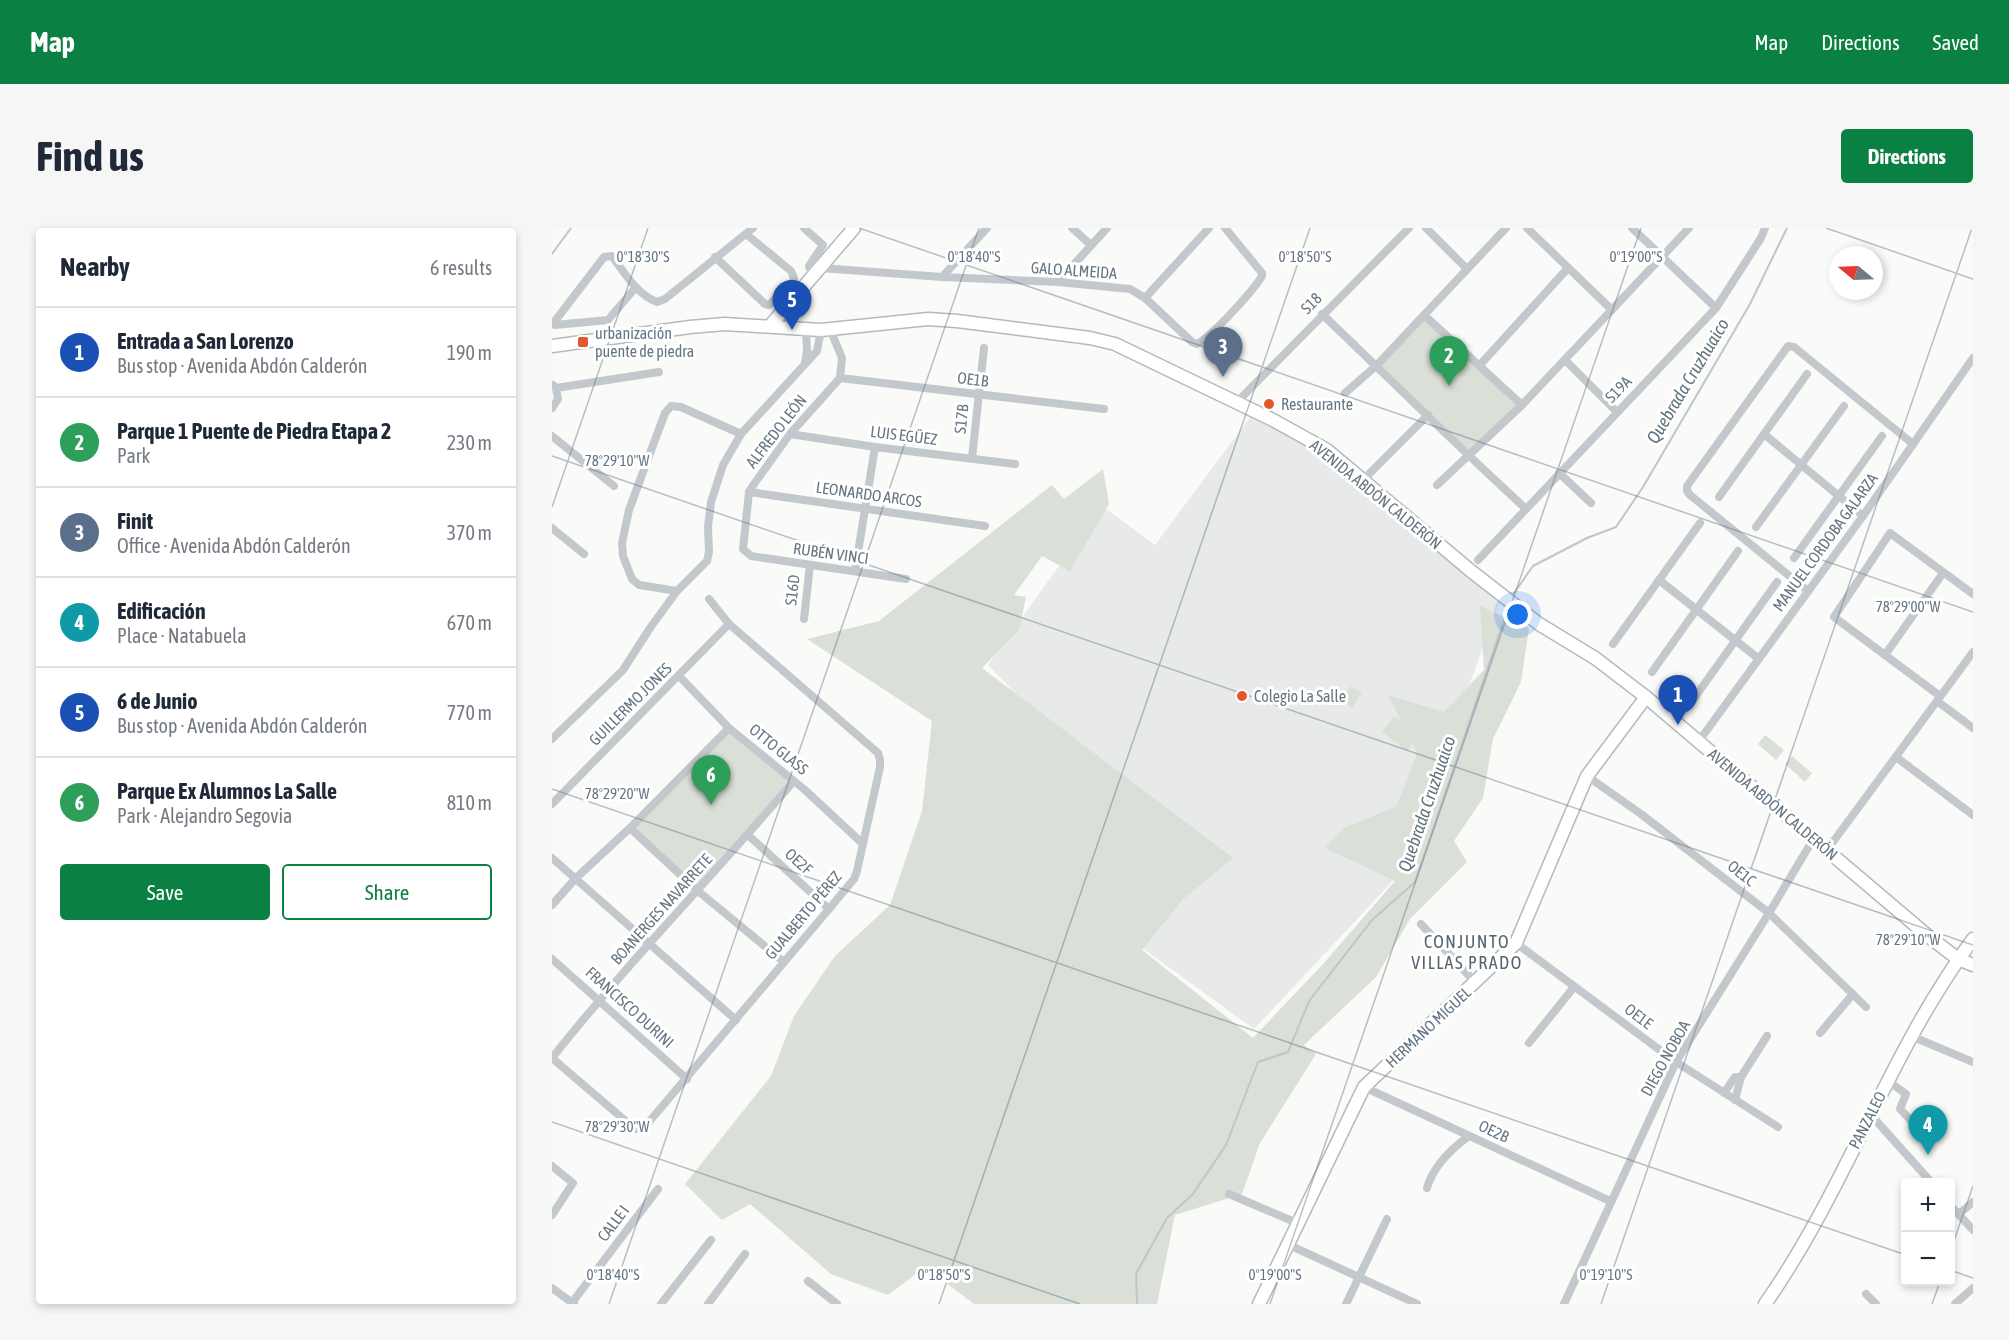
<!DOCTYPE html>
<html lang="en">
<head>
<meta charset="utf-8">
<style>
  body { margin:0; font-family:"Asap Condensed",sans-serif; background:#f6f6f7; color:#1f2937 }
  .controls { position:absolute; right:18px; bottom:18px; display:grid; overflow:hidden; border-radius:6px; box-shadow:0 3px 9px #0003 }
  .controls button { width:54px; height:54px; display:grid; place-items:center; padding:0; border:0; border-bottom:2px solid #e0e1e3; background:#fff; color:#1f2937; font:30px sans-serif }
  .compass { position:absolute; left:1277px; top:18px; width:54px; height:54px; border-radius:50%; background:#fff; box-shadow:0 3px 9px #0003; rotate:289deg }
  .you { position:absolute; left:966px; top:387px; width:21px; height:21px; margin:-15px; border:4px solid #fff; border-radius:50%; background:#1a73e8; box-shadow:0 0 0 9px #1a73e833 }
  .badge { display:grid; place-items:center; width:39px; height:39px; border-radius:50%; background:#0b8043; color:#fff; font-size:20px; font-weight:700 }
  .pin { position:absolute; translate:-50% -50px; filter:drop-shadow(0 2px 3px #0008) }
  .pin::after { content:''; position:absolute; top:32px; width:21px; height:18px; background:inherit; clip-path:polygon(0 0,100% 0,50% 100%) }
  .list { margin:0; padding:0; list-style:none }
  h2 { display:flex; justify-content:space-between; align-items:center; height:78px; margin:0; padding:0 24px; font-size:26px }
  h2 small { font-size:20px; font-weight:400; color:#747a83 }
  .list li { display:grid; grid-template-columns:39px 1fr auto; gap:18px; align-items:center; box-sizing:border-box; height:90px; padding:0 24px; border-top:2px solid #e0e1e3 }
  .list b { display:block; font-size:22px; white-space:nowrap }
  .list p { margin:0; font-size:20px; white-space:nowrap; color:#747a83 }
  .list em { font-size:20px; font-style:normal; color:#747a83 }
  .actions { display:flex; gap:12px; padding:18px 24px }
  .actions a { flex:1; padding:14px 0; border:2px solid #0b8043; border-radius:6px; text-align:center; font-size:21px; color:#0b8043 }
  .actions .main { background:#0b8043; color:#fff }
  .map { position:relative; flex:none; width:1421px; height:1076px; overflow:hidden; border-radius:6px }
  header { display:flex; align-items:center; gap:36px; box-sizing:border-box; height:84px; padding:0 30px; background:#0b8043; color:#fff }
  header strong { font-size:28px }
  nav { display:flex; gap:33px; margin-inline-start:auto; font-size:21px }
  .intro { display:flex; align-items:center; justify-content:space-between; box-sizing:border-box; height:144px; padding:0 36px }
  h1 { margin:0; font-size:42px }
  .button { padding:15px 27px; border-radius:6px; background:#0b8043; color:#fff; font-size:21px; font-weight:700 }
  main { display:flex; gap:36px; padding:0 36px }
  aside { flex:1; background:#fff; border-radius:6px; box-shadow:0 3px 9px #0003 }
  .map>svg:first-child { display:block }
  .built { fill:#e8e9e9 }
  .green { fill:#dadfd7 }
  .lines { fill:none; stroke-linecap:round; stroke-linejoin:round }
  .stream { stroke:#bbc7cb; stroke-width:2 }
  .secondary-casing { stroke:#b3babf; stroke-width:15 }
  .street { stroke:#c3c8cc; stroke-width:8 }
  .secondary { stroke:#fff; stroke-width:12 }
  .ticks { fill:none; stroke:#657683; stroke-width:1.5; stroke-opacity:0.45 }
  .poi-dot { fill:#e4572e; stroke:#fff; stroke-width:2 }
  .labels { text-anchor:middle; stroke-width:6; stroke-linejoin:round; paint-order:stroke }
  .street-label { font-size:16px; fill:#657683; stroke:#fff }
  .poi-label { font-size:16px; fill:#657683; stroke:#fff; text-anchor:start }
  .water-label { font-size:18px; font-style:italic; fill:#60757c; stroke:#fff }
  .neighbourhood-label { font-size:18px; letter-spacing:1.5px; fill:#57646e; stroke:#fff }
  .ticks-label { font-size:15px; text-anchor:middle; fill:#657683; stroke:#fff; stroke-width:6; stroke-linejoin:round; paint-order:stroke }
</style>
</head>
<body>
<header>
<strong>Map</strong>
<nav><a>Map</a><a>Directions</a><a>Saved</a></nav>
</header>
<div class="intro"><h1>Find us</h1><a class="button">Directions</a></div>
<main>
<aside>
<h2>Nearby<small>6 results</small></h2>
<ul class="list">
<li><span class="badge" style="background:#1a4fb4">1</span><div><b>Entrada a San Lorenzo</b><p>Bus stop · Avenida Abdón Calderón</p></div><em>190 m</em></li>
<li><span class="badge" style="background:#2e9e5b">2</span><div><b>Parque 1 Puente de Piedra Etapa 2</b><p>Park</p></div><em>230 m</em></li>
<li><span class="badge" style="background:#5c6f8a">3</span><div><b>Finit</b><p>Office · Avenida Abdón Calderón</p></div><em>370 m</em></li>
<li><span class="badge" style="background:#0f9aa8">4</span><div><b>Edificación</b><p>Place · Natabuela</p></div><em>670 m</em></li>
<li><span class="badge" style="background:#1a4fb4">5</span><div><b>6 de Junio</b><p>Bus stop · Avenida Abdón Calderón</p></div><em>770 m</em></li>
<li><span class="badge" style="background:#2e9e5b">6</span><div><b>Parque Ex Alumnos La Salle</b><p>Park · Alejandro Segovia</p></div><em>810 m</em></li>
</ul>
<div class="actions"><a class="main">Save</a><a>Share</a></div>
</aside>
<div class="map">
<svg width="1421" height="1076" viewBox="0 0 1421 1076">
  <rect width="100%" height="100%" fill="#fafaf8"/>
  <polygon class="built" points="699,188 766,222 947,374 852,641 702,801 571,706 497,500 436,437 550,278 603,317"/>
  <g class="green">
    <polygon points="872,87 970,177 917,229 824,138"/>
    <polygon points="551,241 557,276 518,343 490,328 462,367 474,369 467,402 430,440 681,630 630,672 590,722 701,810 771,736 843,653 773,620 792,600 845,578 865,525 861,516 855,523 830,504 842,488 849,493 836,467 892,484 932,442 928,378 977,400 969,454 941,511 931,570 902,613 915,634 858,691 824,749 752,817 764,826 708,915 690,966 623,987 605,1076 422,1076 373,1039 336,1067 279,1046 198,976 170,992 133,956 219,848 242,788 283,728 338,677 370,583 380,493 255,411 327,393 500,257 512,271"/>
    <polygon points="799,458 810,465 800,480 789,472"/>
    <polygon points="177,500 237,553 146,663 78,600"/>
    <polygon points="1213,507 1232,522 1224,532 1206,516"/>
    <polygon points="1240,528 1260,545 1253,554 1233,536"/>
  </g>
  <g class="lines">
    <g class="stream">
      <polyline points="0,26 19,0"/>
      <polyline points="960,368 981,338 1035,310 1064,299 1091,259 1198,76 1235,0"/>
      <polyline points="585,1076 584,1046 615,990 641,966 674,917 706,834 736,824 757,773 820,692 863,654 954,386"/>
    </g>
    <defs>
      <g id="secondary">
        <polyline points="218,98 302,0"/>
        <polyline points="0,118 138,99 173,96 269,102 376,91 405,93 538,110 563,116 721,192 775,222 919,343 987,396 1043,430 1094,469 1376,708 1406,731 1421,737"/>
        <polyline points="707,1076 812,859 964,715 1035,548 1094,469"/>
        <path d="M1213,1076C1294,961 1337,824 1421,711"/>
      </g>
    </defs>
    <use href="#secondary" class="secondary-casing"/>
    <g class="street">
      <polyline points="252,0 271,17 257,38 261,49"/>
      <polyline points="520,0 539,17"/>
      <polyline points="874,0 915,41"/>
      <polyline points="975,0 1060,82"/>
      <polyline points="1080,0 1164,80"/>
      <polyline points="163,29 213,76 217,77 241,54 242,50 239,43 194,6"/>
      <path d="M269,40L390,49L506,54L578,61L593,70L640,114L645,116C659,109 702,62 710,48V45L673,0"/>
      <polyline points="390,49 435,0"/>
      <polyline points="506,54 555,0"/>
      <path d="M84,59L56,92L3,97V93L52,29L60,28C72,44 85,67 105,74L113,71L201,0"/>
      <polyline points="593,70 657,0"/>
      <path d="M770,86C838,151 904,217 973,280"/>
      <polyline points="872,87 970,177"/>
      <polyline points="278,101 290,130 288,150 238,206 202,256 197,264 191,321 199,328 354,351"/>
      <polyline points="1013,132 1065,184"/>
      <polyline points="253,135 255,123 254,103"/>
      <polyline points="927,138 1016,40"/>
      <polyline points="288,150 552,181"/>
      <polyline points="4,160 107,144"/>
      <polyline points="793,165 824,138 954,0"/>
      <polyline points="685,174 857,0"/>
      <polyline points="0,180 6,171 4,160 1,157"/>
      <polyline points="238,206 323,219 463,236"/>
      <polyline points="1212,206 1311,288"/>
      <polyline points="0,208 62,258"/>
      <polyline points="420,230 432,120"/>
      <polyline points="1007,245 1039,275"/>
      <polyline points="810,253 876,187"/>
      <polyline points="885,257 970,177 1137,0"/>
      <polyline points="197,264 433,298"/>
      <polyline points="1167,269 1255,146"/>
      <polyline points="1204,299 1292,178"/>
      <polyline points="0,300 32,326"/>
      <polyline points="1242,330 1330,208"/>
      <polyline points="926,332 1164,80 1209,10 1213,0"/>
      <polyline points="303,343 323,219"/>
      <polyline points="1107,352 1207,431"/>
      <polyline points="125,363 87,357 80,351 71,328 70,315 77,282 113,185 119,178 129,179 189,206"/>
      <polyline points="1256,363 1138,267 1135,263 1135,258 1236,118 1242,119 1361,216"/>
      <polyline points="252,391 258,337"/>
      <polyline points="1061,416 1148,295"/>
      <polyline points="1333,427 1391,345"/>
      <polyline points="1100,444 1186,323"/>
      <polyline points="127,448 177,500 253,562 310,615"/>
      <polyline points="1388,468 1282,389 1338,305 1421,366"/>
      <polyline points="1385,473 1421,500"/>
      <polyline points="1138,476 1225,354"/>
      <polyline points="0,511 71,442 98,400 125,363 155,333 157,324 156,299 159,274 171,237 189,206 265,123 269,102"/>
      <polyline points="1147,513 1311,288 1421,130"/>
      <polyline points="1344,529 1421,587"/>
      <polyline points="1035,548 1089,586 1217,685 1314,779"/>
      <polyline points="0,576 177,396"/>
      <polyline points="78,600 146,663 232,734"/>
      <polyline points="196,607 277,681"/>
      <polyline points="1275,622 1421,424"/>
      <polyline points="0,630 184,792"/>
      <polyline points="0,677 23,651 78,600 177,500"/>
      <polyline points="869,696 923,754"/>
      <polyline points="964,715 1124,834 1226,899"/>
      <polyline points="0,731 135,851"/>
      <polyline points="1268,805 1301,766"/>
      <polyline points="1359,808 1421,834"/>
      <polyline points="977,815 1022,759"/>
      <polyline points="0,830 83,901 91,901 277,681 302,651 305,643 328,539 328,532 326,525 177,396 157,371"/>
      <path d="M0,830C76,734 162,647 241,554"/>
      <polyline points="1336,853 1354,866 1348,881 1371,905"/>
      <polyline points="812,859 1058,973"/>
      <polyline points="1172,865 1183,849 1189,849 1215,808"/>
      <polyline points="1183,872 1189,849"/>
      <polyline points="1319,887 1379,954"/>
      <polyline points="0,938 21,955 0,987"/>
      <path d="M875,960C881,939 899,921 917,908"/>
      <polyline points="677,966 745,995"/>
      <polyline points="1398,977 1421,1002"/>
      <polyline points="1407,986 1421,974"/>
      <polyline points="735,1016 865,1076"/>
      <polyline points="256,1053 285,1076"/>
      <polyline points="0,1060 22,1076"/>
      <polyline points="1314,1066 1324,1076"/>
      <polyline points="19,1076 106,961"/>
      <polyline points="109,1076 159,1012"/>
      <polyline points="156,1076 193,1026"/>
      <polyline points="794,1076 835,991"/>
      <polyline points="1012,1076 1124,834 1217,685 1262,610"/>
      <polyline points="1403,1076 1421,1060"/>
    </g>
    <use href="#secondary" class="secondary"/>
  </g>
  <path class="ticks" d="M307,0L1421,384M1274,0L1421,51M0,228L1421,717M0,279L96,0M0,561L1354,1027M0,894L528,1076M1398,1024L1421,958M1398,1042L1421,1050M57,1076L427,0M387,1076L758,0M718,1076L1089,0M1049,1076L1420,0M1380,1076L1388,1054"/>
  <g class="poi-dot">
    <rect x="25" y="108" width="12" height="12" rx="3"/>
    <circle cx="717" cy="176" r="6"/>
    <circle cx="690" cy="468" r="6"/>
  </g>
  <g class="labels">
    <g class="street-label">
      <text transform="translate(522 42) rotate(4)" y="6">GALO ALMEIDA</text>
      <text transform="translate(759 75) rotate(-45)" y="6">S18</text>
      <text transform="translate(421 151) rotate(7)" y="6">OE1B</text>
      <text transform="translate(1066 161) rotate(-46)" y="6">S19A</text>
      <text transform="translate(409 191) rotate(-84)" y="6">S17B</text>
      <text transform="translate(224 203) rotate(-52)" y="6">ALFREDO LEÓN</text>
      <text transform="translate(352 207) rotate(7)" y="6">LUIS EGÜEZ</text>
      <text transform="translate(317 266) rotate(8)" y="6">LEONARDO ARCOS</text>
      <text transform="translate(824 266) rotate(39)" y="6">AVENIDA ABDÓN CALDERÓN</text>
      <text transform="translate(1273 314) rotate(-54)" y="6">MANUEL CORDOBA GALARZA</text>
      <text transform="translate(279 325) rotate(8)" y="6">RUBÉN VINCI</text>
      <text transform="translate(240 362) rotate(-84)" y="6">S16D</text>
      <text transform="translate(78 476) rotate(-45)" y="6">GUILLERMO JONES</text>
      <text transform="translate(227 521) rotate(39)" y="6">OTTO GLASS</text>
      <text transform="translate(1221 576) rotate(40)" y="6">AVENIDA ABDÓN CALDERÓN</text>
      <text transform="translate(247 633) rotate(42)" y="6">OE2F</text>
      <text transform="translate(1190 645) rotate(38)" y="6">OE1C</text>
      <text transform="translate(109 681) rotate(-48)" y="6">BOANERGES NAVARRETE</text>
      <text transform="translate(251 687) rotate(-50)" y="6">GUALBERTO PÉREZ</text>
      <text transform="translate(78 779) rotate(42)" y="6">FRANCISCO DURINI</text>
      <text transform="translate(1087 788) rotate(37)" y="6">OE1E</text>
      <text transform="translate(876 799) rotate(-43)" y="6">HERMANO MIGUEL</text>
      <text transform="translate(1113 830) rotate(-61)" y="6">DIEGO NOBOA</text>
      <text transform="translate(1315 892) rotate(-63)" y="6">PANZALEO</text>
      <text transform="translate(942 903) rotate(25)" y="6">OE2B</text>
      <text transform="translate(61 995) rotate(-53)" y="6">CALLE I</text>
    </g>
    <g class="poi-label">
      <text x="43" y="111">urbanización<tspan x="43" dy="18">puente de piedra</tspan></text>
      <text x="729" y="182">Restaurante</text>
      <text x="702" y="474">Colegio La Salle</text>
    </g>
    <g class="water-label">
      <text transform="translate(1136 153) rotate(-59)" y="6">Quebrada Cruzhuaico</text>
      <text transform="translate(875 576) rotate(-71)" y="6">Quebrada Cruzhuaico</text>
    </g>
    <g class="neighbourhood-label">
      <text x="915" y="720">CONJUNTO<tspan x="915" dy="21">VILLAS PRADO</tspan></text>
    </g>
  </g>
  <g class="ticks-label">
    <text x="91" y="34">0°18'30"S</text>
    <text x="422" y="34">0°18'40"S</text>
    <text x="753" y="34">0°18'50"S</text>
    <text x="1084" y="34">0°19'00"S</text>
    <text x="65" y="238">78°29'10"W</text>
    <text x="1356" y="384">78°29'00"W</text>
    <text x="65" y="571">78°29'20"W</text>
    <text x="1356" y="717">78°29'10"W</text>
    <text x="65" y="904">78°29'30"W</text>
    <text x="61" y="1052">0°18'40"S</text>
    <text x="392" y="1052">0°18'50"S</text>
    <text x="723" y="1052">0°19'00"S</text>
    <text x="1054" y="1052">0°19'10"S</text>
  </g>
</svg>
<div class="controls">
<button>+</button>
<button>−</button>
</div>
<svg class="compass" viewBox="-18 -18 36 36"><path d="M0-13l5 13h-10z" fill="#e53935"/><path d="M0 13l5-13h-10z" fill="#747a83"/></svg>
<div class="you"></div>
<div class="pin badge" style="left:1126px;top:497px;background:#1a4fb4">1</div>
<div class="pin badge" style="left:897px;top:158px;background:#2e9e5b">2</div>
<div class="pin badge" style="left:671px;top:149px;background:#5c6f8a">3</div>
<div class="pin badge" style="left:1376px;top:927px;background:#0f9aa8">4</div>
<div class="pin badge" style="left:240px;top:102px;background:#1a4fb4">5</div>
<div class="pin badge" style="left:159px;top:577px;background:#2e9e5b">6</div>
</div>
</main>
</body>
</html>
